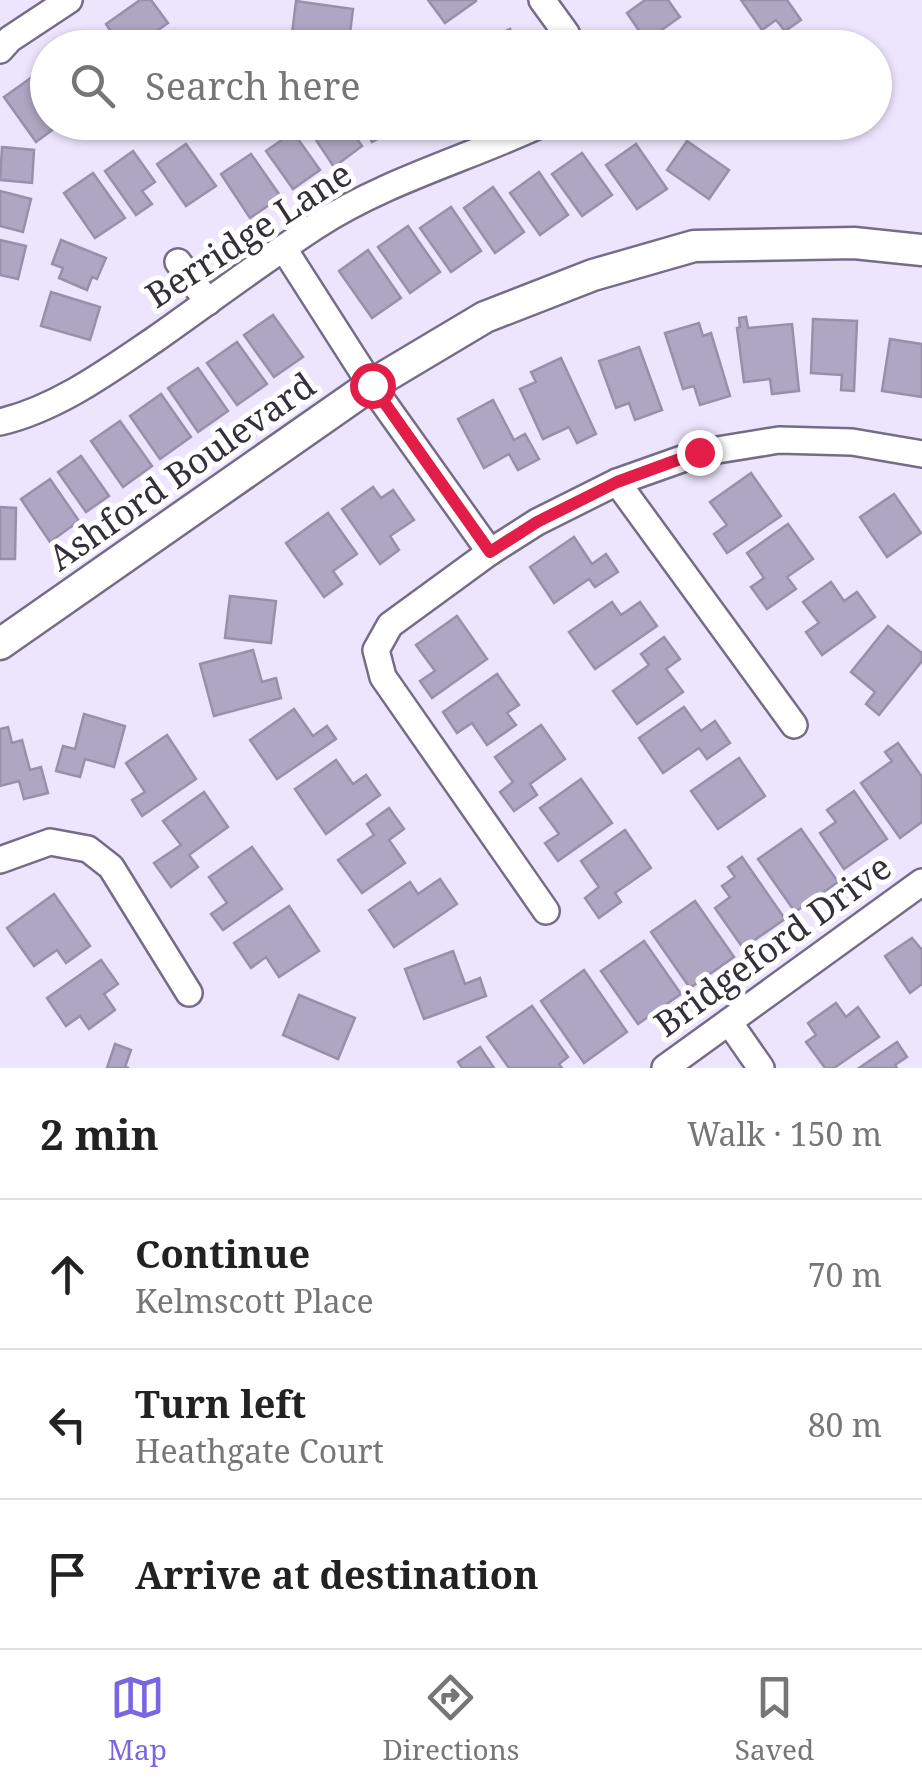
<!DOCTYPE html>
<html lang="en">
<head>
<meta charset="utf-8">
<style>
  body { margin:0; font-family:"Noto Serif",serif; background:#f2f2f2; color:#222 }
  .stop { position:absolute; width:30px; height:30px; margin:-22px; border:8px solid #e11d48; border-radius:50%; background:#fff }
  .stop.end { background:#e11d48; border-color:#fff; box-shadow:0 2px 10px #0008 }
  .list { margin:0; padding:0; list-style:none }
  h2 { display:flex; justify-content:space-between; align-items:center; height:130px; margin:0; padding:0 40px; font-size:42px }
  h2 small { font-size:32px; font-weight:400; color:#767676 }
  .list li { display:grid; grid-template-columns:65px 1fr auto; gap:30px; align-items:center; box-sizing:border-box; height:150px; padding:0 40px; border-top:2px solid #e0e0e0 }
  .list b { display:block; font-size:38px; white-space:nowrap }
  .list p { margin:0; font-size:32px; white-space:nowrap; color:#767676 }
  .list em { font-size:32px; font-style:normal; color:#767676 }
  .icon { flex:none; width:55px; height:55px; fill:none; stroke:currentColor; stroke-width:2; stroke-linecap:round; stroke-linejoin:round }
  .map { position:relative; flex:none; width:922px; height:1068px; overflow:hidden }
  .search { position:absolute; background:#fff; box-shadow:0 2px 8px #0004; left:30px; right:30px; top:30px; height:110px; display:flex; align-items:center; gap:25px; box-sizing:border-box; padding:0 35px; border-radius:55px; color:#767676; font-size:38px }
  .sheet { height:580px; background:#fff }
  nav { display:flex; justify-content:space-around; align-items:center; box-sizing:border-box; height:140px; border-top:2px solid #e0e0e0; background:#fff; font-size:28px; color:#767676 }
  nav a { display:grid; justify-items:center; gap:5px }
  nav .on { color:#7967e2 }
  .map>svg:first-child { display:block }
  .building { fill:#aea6c2; stroke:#9890ab; stroke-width:2.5 }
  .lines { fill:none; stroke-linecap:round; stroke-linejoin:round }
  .minor-casing { stroke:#756d87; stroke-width:30 }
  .tertiary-casing { stroke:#756d87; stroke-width:35 }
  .minor { stroke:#fff; stroke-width:25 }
  .tertiary { stroke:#fff; stroke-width:30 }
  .route { stroke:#e11d48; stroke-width:12 }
  .labels { text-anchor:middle; stroke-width:10; stroke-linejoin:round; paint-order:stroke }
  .street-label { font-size:35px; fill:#33303b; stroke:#fff }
</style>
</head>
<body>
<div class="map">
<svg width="922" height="1068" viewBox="0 0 922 1068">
  <rect width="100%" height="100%" fill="#ece5fd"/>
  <g class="building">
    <polygon points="140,0 151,0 168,23 133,48 122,48 106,24"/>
    <polygon points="428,0 475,0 476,1 445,23"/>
    <polygon points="645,0 668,0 680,17 646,41 627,13"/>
    <polygon points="741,0 787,0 801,20 785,31 776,20 762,30"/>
    <polygon points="296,1 353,9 349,41 292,34"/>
    <polygon points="510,29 518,48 481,48 479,43"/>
    <polygon points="35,75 48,92 48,122 63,122 36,142 4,97"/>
    <polygon points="304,122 345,122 362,146 334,167"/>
    <polygon points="361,122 399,122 401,126 372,142"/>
    <polygon points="673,122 721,122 715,138"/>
    <polygon points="293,132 320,170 293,189 266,151"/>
    <polygon points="687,141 729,170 709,199 667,170"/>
    <polygon points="186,144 216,186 186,206 157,164"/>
    <polygon points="636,144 667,189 637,209 606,165"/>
    <polygon points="2,147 34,150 32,183 0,180"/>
    <polygon points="133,151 155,182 142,191 152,204 136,215 105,171"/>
    <polygon points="582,153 612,195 582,216 552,174"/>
    <polygon points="251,154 281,197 250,218 221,174"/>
    <polygon points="539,172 568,215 540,235 510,193"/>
    <polygon points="93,173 125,218 95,238 64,193"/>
    <polygon points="493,187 524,232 495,253 464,208"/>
    <polygon points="0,191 31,199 23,232 0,226"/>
    <polygon points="451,207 481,251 451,272 420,228"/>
    <polygon points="408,226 440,272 410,293 378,247"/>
    <polygon points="0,240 26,246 18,279 0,275"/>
    <polygon points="61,240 106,258 97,279 92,277 87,290 59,278 63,268 52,264"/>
    <polygon points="368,250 401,298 372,318 339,271"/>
    <polygon points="51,292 100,307 90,340 41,326"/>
    <polygon points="273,315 303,357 274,377 244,335"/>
    <polygon points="746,317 748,328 792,324 799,391 772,394 770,379 744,382 737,328 740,327 739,318"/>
    <polygon points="813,319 857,321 854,391 841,390 842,375 811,373"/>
    <polygon points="699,323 703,336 711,333 730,396 700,405 694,386 683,389 665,333"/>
    <polygon points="890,339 922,344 922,397 882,391"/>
    <polygon points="237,342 267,384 237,405 207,363"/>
    <polygon points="639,347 662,410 635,420 629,403 616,408 599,361"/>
    <polygon points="561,358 596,434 577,443 569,427 543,439 520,389 536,382 531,372"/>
    <polygon points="198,368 228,411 198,432 168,388"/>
    <polygon points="161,394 191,437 160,459 130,416"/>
    <polygon points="493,400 514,440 525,434 539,459 518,470 509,454 484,468 458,419"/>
    <polygon points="120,421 152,466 123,487 91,441"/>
    <polygon points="81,456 109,496 86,512 58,472"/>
    <polygon points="751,473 781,516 727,553 714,534 727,525 710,502"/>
    <polygon points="50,479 79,521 50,542 21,499"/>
    <polygon points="373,487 381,498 393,490 414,520 390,536 399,550 380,564 342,509"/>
    <polygon points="894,494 921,533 887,557 860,517"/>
    <polygon points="0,507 16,508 15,559 0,559"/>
    <polygon points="328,513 357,554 333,571 342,584 324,597 286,543"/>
    <polygon points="788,524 813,559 787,577 796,589 767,609 751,587 764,578 747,553"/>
    <polygon points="574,537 592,564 606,554 618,572 595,587 589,579 554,603 530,567"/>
    <polygon points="831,582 844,601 857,592 875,617 822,655 806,632 819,623 803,602"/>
    <polygon points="230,596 276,601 271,643 225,638"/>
    <polygon points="612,602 621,615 640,602 657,626 595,669 569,632"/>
    <polygon points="457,616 487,659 432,698 420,681 435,671 416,645"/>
    <polygon points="888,626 922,653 922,661 879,715 866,704 875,692 851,672"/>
    <polygon points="664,637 680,659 666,669 683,692 637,724 613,691 649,665 641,654"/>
    <polygon points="253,650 262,682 276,678 281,698 214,716 200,664"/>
    <polygon points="497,674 519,705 507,713 516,725 487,745 472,723 457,733 443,712"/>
    <polygon points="684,707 701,731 715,721 730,743 707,759 699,748 663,773 639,738"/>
    <polygon points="294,709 313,736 327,726 336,739 277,779 250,740"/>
    <polygon points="84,714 125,726 114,767 85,759 80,777 56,771 63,746 75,749"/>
    <polygon points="541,725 565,759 530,784 537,795 514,811 500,792 513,782 495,757"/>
    <polygon points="8,727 12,743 22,740 30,770 41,767 48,793 24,799 19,781 0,786 0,729"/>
    <polygon points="167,735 196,779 142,816 132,800 145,792 126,763"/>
    <polygon points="898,743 922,777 922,822 900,838 861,783 892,761 885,752"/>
    <polygon points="739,758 765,796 718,829 691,791"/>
    <polygon points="336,760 353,784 366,775 380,795 326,834 295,789"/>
    <polygon points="581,779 612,823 558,861 545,843 559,834 540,808"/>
    <polygon points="854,791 887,839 844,869 820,833 836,822 827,810"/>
    <polygon points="204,792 228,827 189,855 198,867 171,887 154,863 181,845 163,821"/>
    <polygon points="389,808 404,829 389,840 405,863 362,893 338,860 374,835 367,824"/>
    <polygon points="801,829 838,882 795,912 758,859"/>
    <polygon points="625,830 651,868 615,893 621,902 599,918 585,898 599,887 581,861"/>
    <polygon points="252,847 282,889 223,930 211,914 227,903 209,877"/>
    <polygon points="742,857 785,919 743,948 715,908 730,897 722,886 735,877 728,867"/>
    <polygon points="440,879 457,904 394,947 369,910 410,882 418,894"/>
    <polygon points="54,894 90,946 66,963 57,950 34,966 7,928"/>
    <polygon points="695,901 734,957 690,988 651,932"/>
    <polygon points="289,906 319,951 279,977 266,957 251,968 234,943"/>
    <polygon points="912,938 922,950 922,984 910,993 885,956"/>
    <polygon points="644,941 681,994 638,1024 601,971"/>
    <polygon points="453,951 465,984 480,978 486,996 424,1019 405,969"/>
    <polygon points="101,960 118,984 104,994 115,1010 89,1029 80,1016 66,1026 47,998"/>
    <polygon points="584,970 627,1032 584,1063 541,1001"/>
    <polygon points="299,995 355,1018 338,1059 283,1035"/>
    <polygon points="836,1003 846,1017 858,1007 879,1037 834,1068 825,1068 806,1042 816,1035 808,1023"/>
    <polygon points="532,1006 568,1057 559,1064 562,1068 509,1068 487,1037"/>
    <polygon points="897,1042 907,1057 895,1065 897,1068 859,1068"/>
    <polygon points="115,1044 131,1050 125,1067 129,1068 107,1068"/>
    <polygon points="480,1047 494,1068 462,1068 458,1062"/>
  </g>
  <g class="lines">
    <defs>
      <g id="minor">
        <polyline points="542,0 566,33 572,48"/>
        <polyline points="0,50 10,39 69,0"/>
        <polyline points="284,249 371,385 490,552"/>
        <polyline points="178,262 208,302"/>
        <path d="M0,422C56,409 107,372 154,340C208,302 261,262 316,226C387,180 470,158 546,122"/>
        <polyline points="617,482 794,725"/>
        <polyline points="0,860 50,842 88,849 111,867 189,993"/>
        <polyline points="546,911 383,677 376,650 390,625 490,552 537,522 617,482 699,453 779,440 852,442 922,454"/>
        <polyline points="729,1022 761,1068"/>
        <polyline points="665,1068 922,882"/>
      </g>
      <polyline id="tertiary" points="0,644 371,385 485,317 593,275 694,246 854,243 922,250"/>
    </defs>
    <use href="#minor" class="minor-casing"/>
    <use href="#tertiary" class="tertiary-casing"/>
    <use href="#minor" class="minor"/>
    <use href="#tertiary" class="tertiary"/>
  </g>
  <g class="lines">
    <polyline class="route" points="372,385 490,552 537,522 617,482 699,452"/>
  </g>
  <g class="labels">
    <g class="street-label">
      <text transform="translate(249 235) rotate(-33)" y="12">Berridge Lane</text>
      <text transform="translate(182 472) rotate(-35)" y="12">Ashford Boulevard</text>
      <text transform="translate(773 946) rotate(-36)" y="12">Bridgeford Drive</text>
    </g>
  </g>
</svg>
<div class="stop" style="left:372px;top:385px"></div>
<div class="stop end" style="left:699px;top:452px"></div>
<div class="search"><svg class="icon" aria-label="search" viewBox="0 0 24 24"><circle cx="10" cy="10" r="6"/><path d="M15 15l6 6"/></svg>Search here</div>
</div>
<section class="sheet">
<h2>2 min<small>Walk · 150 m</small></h2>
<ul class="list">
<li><svg class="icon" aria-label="ahead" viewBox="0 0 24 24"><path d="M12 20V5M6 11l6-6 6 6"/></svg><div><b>Continue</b><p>Kelmscott Place</p></div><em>70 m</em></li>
<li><svg class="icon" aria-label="left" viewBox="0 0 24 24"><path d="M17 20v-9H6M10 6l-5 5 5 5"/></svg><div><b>Turn left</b><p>Heathgate Court</p></div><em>80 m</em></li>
<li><svg class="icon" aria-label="arrive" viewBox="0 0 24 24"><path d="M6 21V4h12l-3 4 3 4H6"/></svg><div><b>Arrive at destination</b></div></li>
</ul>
</section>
<nav>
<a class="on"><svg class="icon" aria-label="map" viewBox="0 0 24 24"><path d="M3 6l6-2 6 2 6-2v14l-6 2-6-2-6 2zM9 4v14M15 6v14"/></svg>Map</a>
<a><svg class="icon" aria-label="directions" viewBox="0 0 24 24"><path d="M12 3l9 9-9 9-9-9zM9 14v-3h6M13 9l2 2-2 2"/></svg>Directions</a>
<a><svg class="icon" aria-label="saved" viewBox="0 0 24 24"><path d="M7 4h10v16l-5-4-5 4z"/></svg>Saved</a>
</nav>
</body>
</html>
